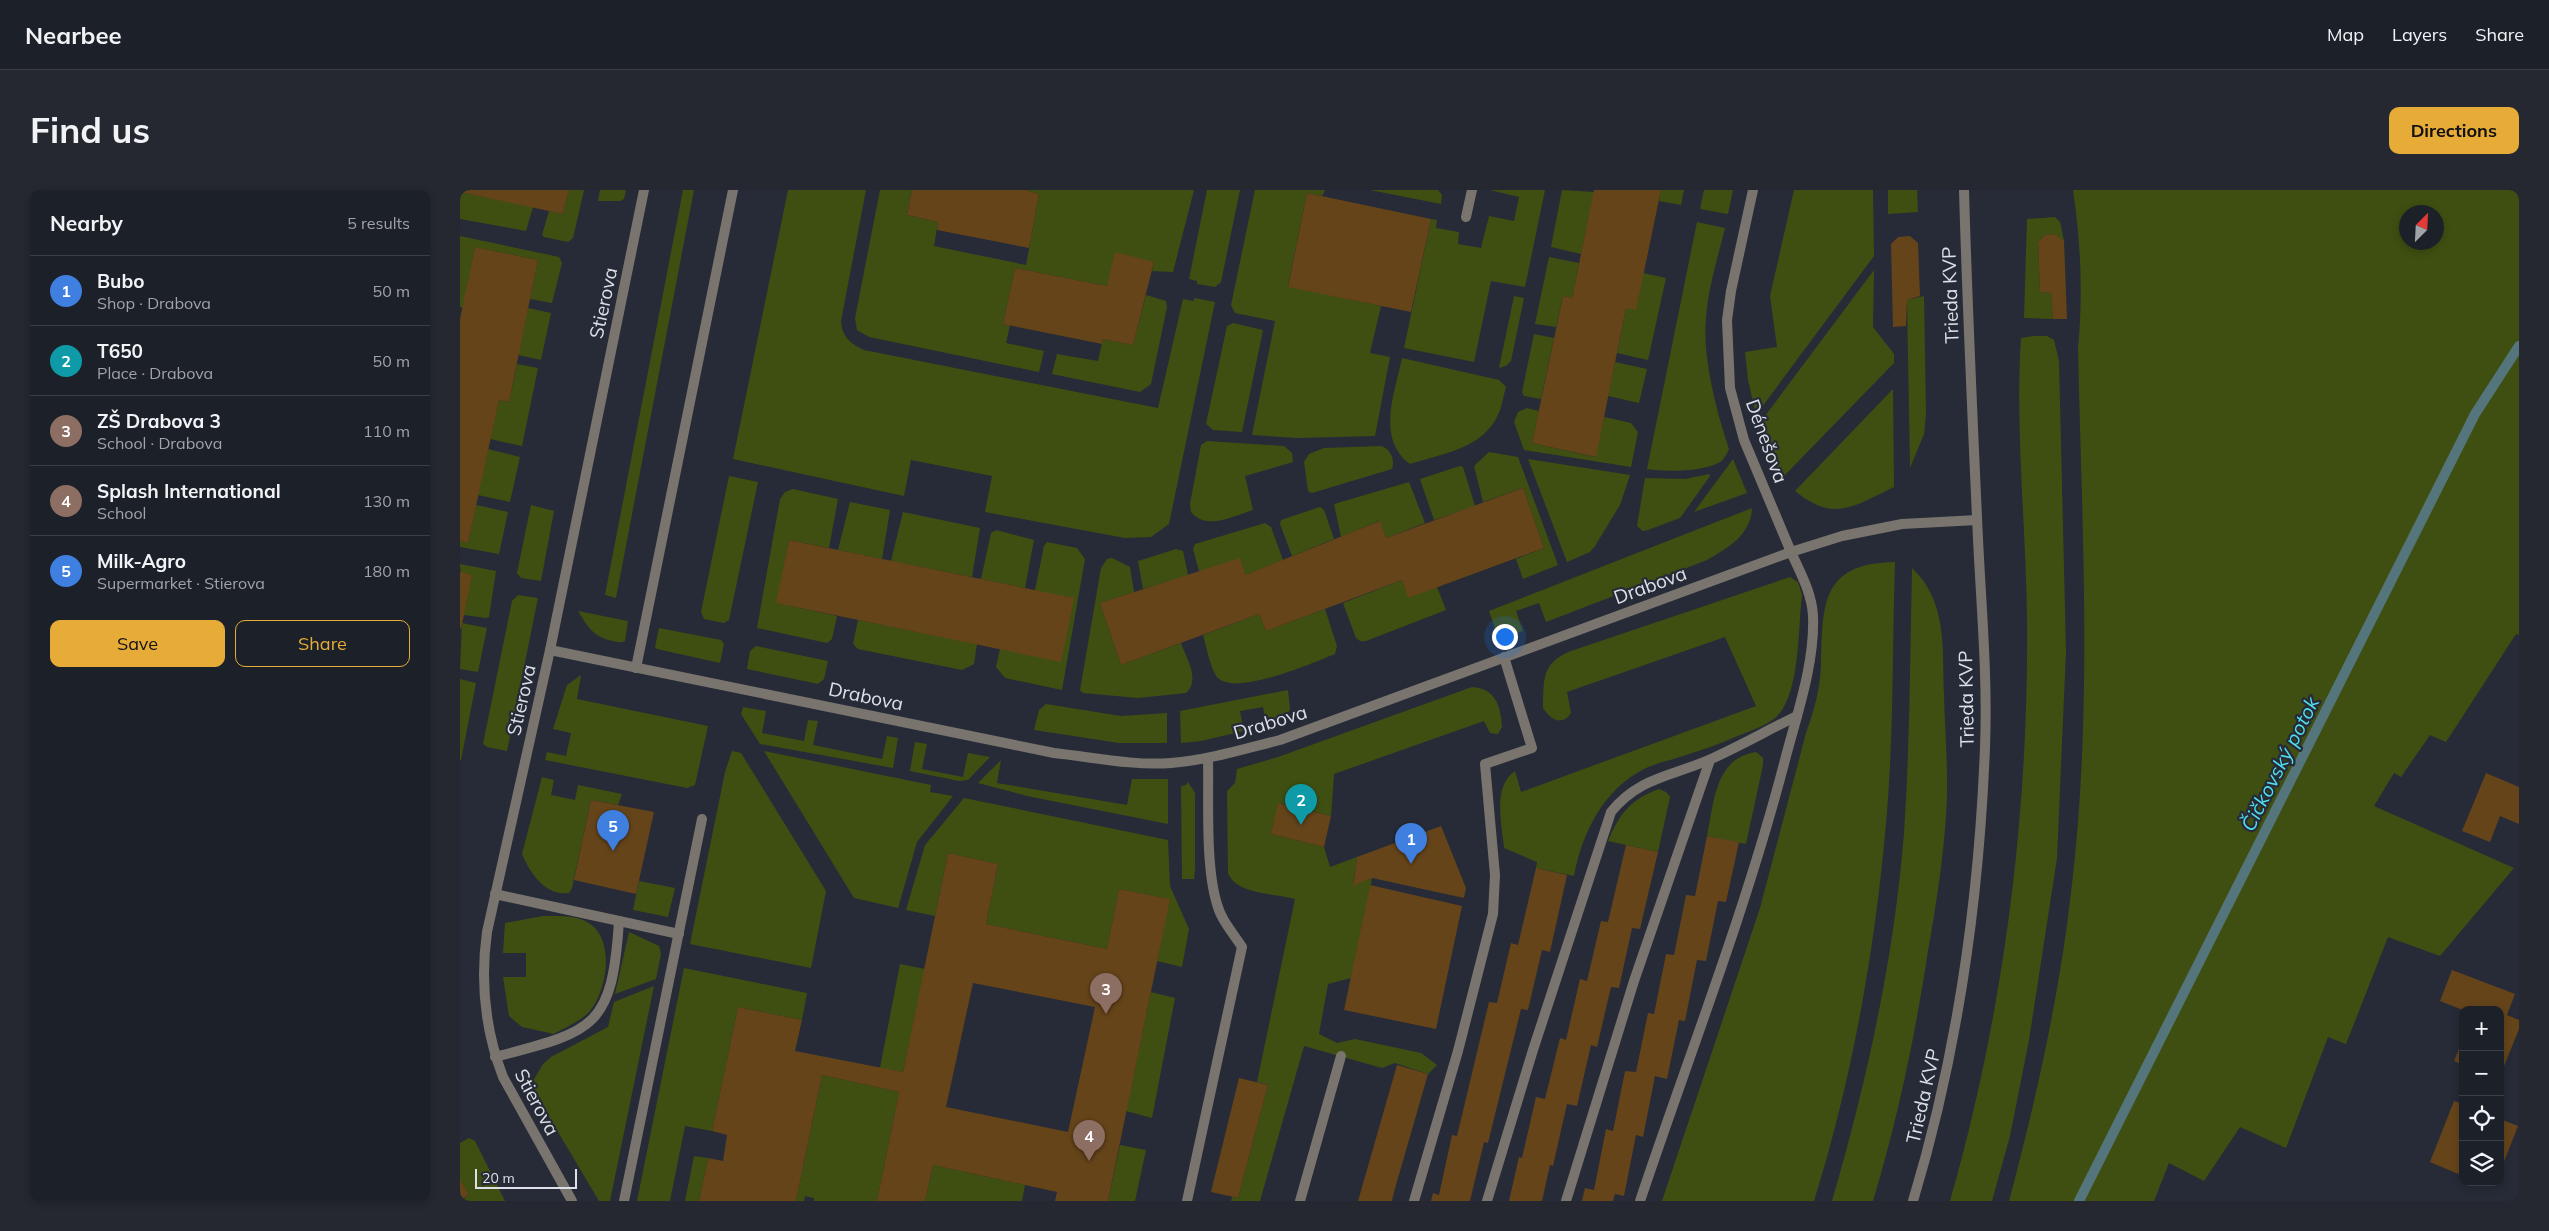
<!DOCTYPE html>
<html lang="en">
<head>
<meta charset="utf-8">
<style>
  body { margin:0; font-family:Mulish,sans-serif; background:#252831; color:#f1f3f6 }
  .controls { position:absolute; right:15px; bottom:15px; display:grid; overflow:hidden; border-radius:10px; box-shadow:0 2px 8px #0003 }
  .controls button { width:45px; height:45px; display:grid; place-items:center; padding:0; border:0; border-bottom:1px solid #3a3e46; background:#1c2029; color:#f1f3f6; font:25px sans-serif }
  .compass { position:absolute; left:1939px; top:15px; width:45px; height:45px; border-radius:50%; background:#1c2029; box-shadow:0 2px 8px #0003; rotate:24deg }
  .scale { position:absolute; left:15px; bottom:12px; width:102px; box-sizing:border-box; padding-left:5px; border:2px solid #dde0e8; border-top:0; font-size:14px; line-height:18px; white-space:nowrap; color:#dde0e8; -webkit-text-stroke:4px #262b37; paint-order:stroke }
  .you { position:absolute; left:1044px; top:446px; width:18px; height:18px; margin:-12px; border:4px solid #fff; border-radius:50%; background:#1a73e8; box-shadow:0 0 0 8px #1a73e833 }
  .badge { display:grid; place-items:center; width:32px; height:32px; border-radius:50%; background:#e7ac37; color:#fff; font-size:16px; font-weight:700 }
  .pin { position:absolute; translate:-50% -41px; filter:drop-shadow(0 1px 2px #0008) }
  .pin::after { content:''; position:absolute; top:26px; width:18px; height:15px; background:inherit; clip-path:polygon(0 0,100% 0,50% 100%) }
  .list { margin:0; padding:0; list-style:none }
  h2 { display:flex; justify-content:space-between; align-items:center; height:65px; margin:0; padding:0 20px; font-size:21px }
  h2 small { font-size:16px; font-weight:400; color:#a0a3a8 }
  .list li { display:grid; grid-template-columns:32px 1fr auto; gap:15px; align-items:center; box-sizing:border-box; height:70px; padding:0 20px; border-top:1px solid #3a3e46 }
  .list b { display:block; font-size:19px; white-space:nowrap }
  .list p { margin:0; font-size:16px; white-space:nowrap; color:#a0a3a8 }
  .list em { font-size:16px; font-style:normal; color:#a0a3a8 }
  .actions { display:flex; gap:10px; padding:15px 20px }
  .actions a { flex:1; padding:11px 0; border:1px solid #e7ac37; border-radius:10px; text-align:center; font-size:18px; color:#e7ac37 }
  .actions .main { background:#e7ac37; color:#111 }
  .icon { flex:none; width:28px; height:28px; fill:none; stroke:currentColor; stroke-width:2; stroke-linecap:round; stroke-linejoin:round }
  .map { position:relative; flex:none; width:2059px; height:1011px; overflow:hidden; border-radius:10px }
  header { display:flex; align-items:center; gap:30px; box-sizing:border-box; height:70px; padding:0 25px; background:#1c2029; border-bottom:1px solid #3a3e46 }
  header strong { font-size:24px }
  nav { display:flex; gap:28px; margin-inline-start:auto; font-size:18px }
  .intro { display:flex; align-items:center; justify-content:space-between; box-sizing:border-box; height:120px; padding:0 30px }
  h1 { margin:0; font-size:35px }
  .button { padding:12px 22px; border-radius:10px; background:#e7ac37; color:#111; font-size:18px; font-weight:700 }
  main { display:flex; gap:30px; padding:0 30px }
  aside { flex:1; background:#1c2029; border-radius:10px; box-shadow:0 2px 8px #0003 }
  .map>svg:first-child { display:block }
  .green { fill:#3f4f11; fill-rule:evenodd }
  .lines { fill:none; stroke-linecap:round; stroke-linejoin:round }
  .stream { stroke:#54757b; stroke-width:10 }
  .building { fill:#65441a; fill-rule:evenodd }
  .service { stroke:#79746e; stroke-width:10 }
  .minor { stroke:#79746e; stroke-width:10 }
  .tertiary { stroke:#79746e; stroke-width:10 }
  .labels { text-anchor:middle; stroke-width:4.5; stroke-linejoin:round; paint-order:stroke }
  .street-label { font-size:19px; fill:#dde0e8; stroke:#262b37 }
  .water-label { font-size:20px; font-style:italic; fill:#4fdfee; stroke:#262b37 }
</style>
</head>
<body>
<header>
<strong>Nearbee</strong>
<nav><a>Map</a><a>Layers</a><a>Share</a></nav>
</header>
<div class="intro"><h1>Find us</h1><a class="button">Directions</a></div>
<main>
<aside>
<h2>Nearby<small>5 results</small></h2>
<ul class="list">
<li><span class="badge" style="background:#3f7fe0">1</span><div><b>Bubo</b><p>Shop · Drabova</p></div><em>50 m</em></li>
<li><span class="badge" style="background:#0f9aa8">2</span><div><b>T650</b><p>Place · Drabova</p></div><em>50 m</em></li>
<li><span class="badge" style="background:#8d6e63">3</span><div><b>ZŠ Drabova 3</b><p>School · Drabova</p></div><em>110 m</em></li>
<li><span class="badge" style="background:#8d6e63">4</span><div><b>Splash International</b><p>School</p></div><em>130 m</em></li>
<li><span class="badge" style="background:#3f7fe0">5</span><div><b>Milk-Agro</b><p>Supermarket · Stierova</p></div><em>180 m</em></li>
</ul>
<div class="actions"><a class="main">Save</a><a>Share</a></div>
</aside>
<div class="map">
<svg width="2059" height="1011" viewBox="0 0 2059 1011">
  <rect width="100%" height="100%" fill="#262b37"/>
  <g class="green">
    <polygon points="109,0 124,0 113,48 108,52 84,47 82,45 89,21 103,24"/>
    <polygon points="140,0 166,0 164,9 160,11 138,11"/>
    <polygon points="223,0 234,0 156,408 145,405"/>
    <path d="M328,0H406L381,131C382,147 391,154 404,160L698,218L723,109L733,111L735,108L755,112L709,334L691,347L665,348L525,322L532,286L451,270L444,306L273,269Z"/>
    <polygon points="420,0 452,0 447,25 478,32 474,56 566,75 579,4 565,0 734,0 713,82 692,81 694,72 647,96 555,78 543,134 550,135 546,153 584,161 579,182 409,147 397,140 395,128"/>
    <polygon points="747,0 780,0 761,92 755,97 737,94 737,91 729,89"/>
    <polygon points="795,0 865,0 862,6 847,3 828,96 921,116 910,163 930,167 915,246 837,248 792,245 815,131 775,123 771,115"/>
    <polygon points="910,0 978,0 982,5 981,14"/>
    <polygon points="1030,0 1085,0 1065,97 1031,91 1014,172 944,158 971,29 977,30 976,38 999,42 998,54 1021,58 1029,26 1054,31 1059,7"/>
    <polygon points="1102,0 1134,2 1121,64 1091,57"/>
    <polygon points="1201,0 1224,0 1221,15 1199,11"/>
    <polygon points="1244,0 1273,0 1268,24 1240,19"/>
    <polygon points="1334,0 1413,0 1414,66 1296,225 1288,190 1285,162 1317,157 1310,106"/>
    <polygon points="1428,0 1457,0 1458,22 1428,24"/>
    <path d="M1613,0H2059V445L2056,444L1986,552L1970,545L1941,587L1934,583L1914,616L2054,678L1980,766L1928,747L1886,854L1868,847L1826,958L1780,937L1744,991L1709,973L1694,1011H1549C1576,910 1599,807 1611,703C1633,523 1622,340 1618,159C1623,105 1621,54 1613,0ZM1976,22V52H1946V22Z"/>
    <polygon points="0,2 73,17 66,41 0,29"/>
    <polygon points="1595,27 1600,32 1604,51 1595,44 1585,45 1578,52 1580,102 1591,103 1593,129 1564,128 1567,29"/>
    <path d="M1237,32L1265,38C1258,67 1248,98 1246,128C1242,167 1257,223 1269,259C1267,263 1264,270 1260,272C1244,282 1205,282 1187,279Z"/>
    <polygon points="0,46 99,67 102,73 92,113 70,109 78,70 15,57 3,118 0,117"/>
    <polygon points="1089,67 1119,73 1112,108 1103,106 1096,137 1075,134"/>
    <polygon points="1414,80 1413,137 1434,164 1434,173 1324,286 1315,283 1299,234"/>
    <polygon points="1183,83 1206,88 1188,170 1157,163 1166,118"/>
    <polygon points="686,105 706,111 707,117 691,194 680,202 592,184 597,164 638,171 643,149 673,155"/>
    <polygon points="1054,106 1064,108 1051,171 1046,176 1039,178"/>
    <polygon points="1464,106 1466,225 1464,244 1450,278 1447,110"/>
    <polygon points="68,118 91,123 81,170 58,165"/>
    <polygon points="773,133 803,140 782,242 753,240 746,234 767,136"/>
    <polygon points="1074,144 1094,148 1081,209 1064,206 1062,202"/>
    <path d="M1573,146H1587L1594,150L1599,171L1606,461L1597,668L1569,850L1550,946L1532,1011H1490C1544,822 1569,624 1567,428C1566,335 1555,241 1561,148Z"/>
    <path d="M942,168L1039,190L1046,197C1043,207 1042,218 1037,227C1021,259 981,264 950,274C916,248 935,203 942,168Z"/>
    <polygon points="1155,172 1187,179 1179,213 1148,206"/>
    <polygon points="57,174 78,178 62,256 30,249 39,210 49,212"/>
    <path d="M1433,199L1434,297C1394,316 1374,333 1335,301Z"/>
    <polygon points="1067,218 1079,221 1072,253 1135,267 1144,227 1171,233 1178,242 1171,277 1064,260 1054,232 1058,222"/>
    <path d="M747,251L824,256L832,263L833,272L785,286L793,320C773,326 747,341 731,322L730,314L741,255Z"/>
    <path d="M921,256C931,259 935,270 932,279L852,303L848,301L844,272L849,264L864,258Z"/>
    <polygon points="28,259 60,267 50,312 18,305"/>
    <polygon points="1029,262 1058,267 1098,375 1063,389 1056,369 1084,358 1063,298 1023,312 1014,276"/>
    <polygon points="1068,269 1170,285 1160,315 1135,356 1130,362 1107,372"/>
    <polygon points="1273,269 1287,303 1234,322"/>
    <polygon points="1000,276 1003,277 1015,316 974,330 960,289"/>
    <polygon points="1249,284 1250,286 1220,328 1188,340 1183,341 1177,336 1185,288 1225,289"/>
    <polygon points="269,286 298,292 269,430 264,433 244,429 241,422"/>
    <polygon points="949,292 965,333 926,348 919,331 881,347 874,314"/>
    <polygon points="333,299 378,309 369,358 329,350 317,413 377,426 372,449 367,453 297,438 320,309 325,302"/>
    <polygon points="390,312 430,320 422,369 378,360"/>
    <polygon points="16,315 48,322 39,364 0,357 0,351 8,353"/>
    <polygon points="71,315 94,321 81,391 61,388 57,383"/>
    <polygon points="860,317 864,320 874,349 832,366 820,334 821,330"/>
    <path d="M1292,318C1291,345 1268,358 1247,370L1086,432L1079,413L1056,421L1063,441L1045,447L1037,444L1029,421Z"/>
    <polygon points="443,322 520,338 512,387 431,371"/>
    <polygon points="805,333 811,337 823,370 785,385 739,381 733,359 735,354"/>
    <polygon points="536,340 574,350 565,398 521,389 531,343"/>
    <polygon points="587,352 617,358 625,369 602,500 545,488 536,477 540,459 575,400 584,356"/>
    <polygon points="716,359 723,361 728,385 683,399 678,371"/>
    <path d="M652,368L670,377L674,402L640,413L661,475L721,453C726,468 741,490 726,503L678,508L623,503L620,500L641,378L647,369Z"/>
    <path d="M1435,372C1432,459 1434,547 1426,633C1415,761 1392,889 1354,1011H1202L1300,718L1346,543C1354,521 1360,499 1361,476C1363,417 1359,373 1435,372Z"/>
    <polygon points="0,374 36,381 29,427 26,428 4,425"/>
    <path d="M1452,378C1488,412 1482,459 1484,505C1485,545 1489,586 1486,626C1483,671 1476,716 1468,761C1455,846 1438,928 1413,1011H1372C1407,891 1434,768 1444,643C1450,555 1450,466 1452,378Z"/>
    <path d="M1330,387L1338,392L1342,405C1338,438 1340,492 1322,520C1313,534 1295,539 1280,545C1262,553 1243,560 1223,566C1211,570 1196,573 1184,579C1143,600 1122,643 1114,686L1076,678L1077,672L1044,658C1042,633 1032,597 1055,581L1061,602L1296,516L1265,447L1107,502L1111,523C1102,537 1090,529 1083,518C1084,489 1081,473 1111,461Z"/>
    <polygon points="942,390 948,407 977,397 986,420 906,451 900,451 896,448 883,413"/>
    <polygon points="58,405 78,408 47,561 27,557 23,554 52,411"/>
    <path d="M865,419L877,456L875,464C853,473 776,506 758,488C751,481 746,455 743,445L799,424L806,441Z"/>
    <path d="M118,421L168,431L165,451C160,453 158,452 153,451C133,447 128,437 118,421Z"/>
    <polygon points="398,430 517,454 514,474 502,480 398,459 393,454"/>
    <polygon points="2,433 27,438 18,482 0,479"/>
    <polygon points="199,438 261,450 264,454 260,473 197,459 195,457"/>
    <polygon points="296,456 368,471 364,489 358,494 287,479 290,461"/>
    <polygon points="121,485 117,509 248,536 235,595 227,598 85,570 87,562 106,566 111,543 93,539 107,495"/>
    <polygon points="0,489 16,493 1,570 0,570"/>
    <path d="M1012,497C1035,498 1041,516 1042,537L1038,544L1030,543L1024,531L874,584L871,626L819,613L811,644L864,657L870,677L897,667L893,695L912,688L891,788L868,794L859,844L877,853L895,849L961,863L977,875L968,884L935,873L922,878L844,856L800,1011H771L772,1007L778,1008L808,895L797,892L835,709C814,703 777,705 768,683L767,601L775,593L777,579L818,567Z"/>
    <polygon points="828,500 830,519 826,528 806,534 803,517 780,521 784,541 741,551 721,553 720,521"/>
    <polygon points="586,514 661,526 707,523 707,553 659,553 574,540 579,520"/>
    <polygon points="283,517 306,521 302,543 344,551 348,530 358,531 353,555 422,569 427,546 438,548 433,578 300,554 281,524"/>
    <polygon points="455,552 467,554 462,579 503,587 508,563 530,567 508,590 499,591 450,581"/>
    <polygon points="272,561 281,563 366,701 351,778 230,754 265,582"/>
    <polygon points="304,561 471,595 470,602 493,606 457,652 438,718 394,708"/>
    <path d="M1296,562L1303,568V575L1286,654L1247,646C1254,612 1255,568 1296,562Z"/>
    <polygon points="541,570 537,593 667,615 672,589 708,589 708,634 567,606 518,593"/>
    <path d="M82,587L94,590L91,605L115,610L118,595L162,604L158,615L131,610L112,698L109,703C85,706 70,683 62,664Z"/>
    <polygon points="728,592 735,603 735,679 734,689 722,689 721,596 726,595"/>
    <path d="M1199,599L1206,602L1210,607L1198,662L1148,651C1159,624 1171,609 1199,599Z"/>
    <polygon points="504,608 708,650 710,696 729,739 722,777 697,771 709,709 659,699 647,759 526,734 538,674 488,663 475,726 446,720 465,655"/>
    <polygon points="179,691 215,698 208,727 173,720"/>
    <path d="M83,726C97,726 113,725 125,731C156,745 148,799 130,821C121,831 106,837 94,844L62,837L49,826L43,787H66V763H43L45,733Z"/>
    <polygon points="169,742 199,756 201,764 196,789 155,804"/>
    <polygon points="440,774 465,779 443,882 420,878"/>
    <polygon points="224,778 347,803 342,830 278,817 252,941 225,936 210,1011 177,1011"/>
    <polygon points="194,796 150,1011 139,1011 76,905 73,891 83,874 91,867 148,837 154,812"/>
    <polygon points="691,802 715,808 692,928 666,921"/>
    <polygon points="362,885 439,902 417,1011 354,1011 354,1008 345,1006 344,1011 336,1011"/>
    <polygon points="9,948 15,951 45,1011 0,1011 9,1005 0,989 0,953"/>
    <polygon points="660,955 686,960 675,1011 648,1011"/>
    <polygon points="234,966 248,968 239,1011 225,1011"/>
    <polygon points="473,975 565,995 562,1011 465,1011"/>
  </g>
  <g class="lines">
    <polyline class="stream" points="1619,1011 2015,224 2059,156"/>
  </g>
  <g class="building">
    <polygon points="0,0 109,0 103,24 0,2"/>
    <polygon points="452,0 565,0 579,4 569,58 477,40 478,32 447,25"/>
    <polygon points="1134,0 1201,0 1176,120 1166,118 1136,267 1072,253 1103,106 1112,108"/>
    <polygon points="847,3 971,29 951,122 828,97"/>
    <polygon points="1595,44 1604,51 1607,129 1593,129 1591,103 1580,102 1578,52 1585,45"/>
    <polygon points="1450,46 1458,53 1460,106 1447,110 1446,136 1433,137 1431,54 1438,47"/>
    <polygon points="15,57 78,70 49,212 39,210 8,353 0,351 0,129"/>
    <polygon points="655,62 694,72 673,155 643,149 642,154 543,134 555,78 647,96"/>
    <polygon points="1063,298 1084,358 948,408 942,390 806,441 799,424 661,475 640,413 780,368 785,385 920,331 926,348"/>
    <polygon points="329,350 614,408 601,472 316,413"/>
    <polygon points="0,382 12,385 1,439 0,438"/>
    <polygon points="2026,583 2059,597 2059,634 2040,626 2030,652 2002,641"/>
    <polygon points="131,610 194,622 176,704 114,690"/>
    <polygon points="818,613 871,626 864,657 811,644"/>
    <polygon points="981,636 1006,698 1004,708 912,688 893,696 897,667"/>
    <polygon points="1247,646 1279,652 1266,712 1258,711 1246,771 1237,770 1225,831 1219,830 1207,889 1195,886 1183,947 1176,945 1164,1006 1155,1004 1153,1011 1122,1011 1125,998 1134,1000 1146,939 1153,941 1165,881 1176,882 1188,823 1194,824 1206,764 1214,765 1226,705 1235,706"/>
    <polygon points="1166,655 1198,662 1180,739 1172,738 1159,798 1151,797 1137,857 1131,855 1117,916 1107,914 1093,976 1090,975 1082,1011 1049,1011 1059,967 1062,968 1076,907 1085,909 1100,848 1106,850 1120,789 1127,791 1141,731 1148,732"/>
    <path d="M488,663L538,674L526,734L647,759L659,699L710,709L648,1011H595L597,1002L473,975L465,1011H417L439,902L362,885L336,1011H239L248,968L263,971L267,945L252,941L278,817L342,830L335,861L443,882ZM513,793L635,817L608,942L486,917Z"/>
    <polygon points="1076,678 1107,685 1090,762 1082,760 1068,820 1061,819 1028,953 1024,952 1010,1011 971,1011 973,1003 979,1005 992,945 997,946 1029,812 1037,813 1051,753 1058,755"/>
    <polygon points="910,695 1002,716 976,839 884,820"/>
    <polygon points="1992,780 2055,804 2047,825 2059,830 2059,839 2040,886 2040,820 2003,820 1980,811"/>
    <polygon points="2003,849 2003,875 1994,871"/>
    <polygon points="937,875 968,884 934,1002 932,1011 898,1011"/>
    <polygon points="779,888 808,895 778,1008 751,1002"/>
    <polygon points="1994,911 2003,914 2003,986 1970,972"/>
    <polygon points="2040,929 2058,936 2040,982"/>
    <polygon points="0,989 9,1005 0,1010"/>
  </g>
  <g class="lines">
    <g class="service">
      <polyline points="35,704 219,744"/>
      <path d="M35,867C134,841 152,839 159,731"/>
      <polyline points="164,1011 242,629"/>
      <path d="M727,1011L782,757C773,743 761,730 757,714C745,675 749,610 748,568"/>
      <polyline points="840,1011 881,866"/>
      <polyline points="954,1011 998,861 1033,724 1035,685 1025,574 1072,558 1044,467"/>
      <path d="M1027,1011L1073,860L1151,622C1179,587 1213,586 1251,569C1280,556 1308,540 1337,526"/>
      <polyline points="1106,1011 1174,791 1250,570"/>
      <path d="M1180,1011C1229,865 1286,720 1325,570C1337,524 1355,473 1353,426C1352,403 1340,382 1331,362"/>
    </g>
    <g class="minor">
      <polyline points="1293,0 1271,101 1267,130 1270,198 1284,250 1331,362"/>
      <polyline points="1006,27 1012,0"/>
      <path d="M90,460L594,563C632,567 673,576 711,573C748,570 784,559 820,550L1331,362L1382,346L1442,334L1517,330"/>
      <polyline points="176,478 273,0"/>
      <path d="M112,1011L43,887C25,840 20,792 27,742L90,460L184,0"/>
    </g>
    <path class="tertiary" d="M1453,1011C1498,862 1519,713 1525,557C1528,481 1520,404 1517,327C1512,218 1507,109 1504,0"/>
  </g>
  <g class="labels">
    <g class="street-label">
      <text transform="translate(1490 105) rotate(-92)" y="7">Trieda KVP</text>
      <text transform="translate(143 113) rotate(-78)" y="7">Stierova</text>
      <text transform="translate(1307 251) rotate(70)" y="7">Dénešova</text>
      <text transform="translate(1190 395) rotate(-20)" y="7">Drabova</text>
      <text transform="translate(406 506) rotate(12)" y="7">Drabova</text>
      <text transform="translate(1506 509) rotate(-91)" y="7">Trieda KVP</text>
      <text transform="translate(61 510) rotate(-77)" y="7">Stierova</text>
      <text transform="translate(810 532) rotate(-17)" y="7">Drabova</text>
      <text transform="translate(1463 906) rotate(-77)" y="7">Trieda KVP</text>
      <text transform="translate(77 912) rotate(62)" y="7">Stierova</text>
    </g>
    <g class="water-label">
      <text transform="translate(1820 574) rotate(-63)" y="7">Čičkovský potok</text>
    </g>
  </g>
</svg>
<div class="controls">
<button>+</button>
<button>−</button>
<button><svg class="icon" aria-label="locate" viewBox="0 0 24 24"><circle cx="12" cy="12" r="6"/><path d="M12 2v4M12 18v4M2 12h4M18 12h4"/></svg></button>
<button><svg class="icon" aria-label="layers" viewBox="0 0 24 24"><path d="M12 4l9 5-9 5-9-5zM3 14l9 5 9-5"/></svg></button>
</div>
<svg class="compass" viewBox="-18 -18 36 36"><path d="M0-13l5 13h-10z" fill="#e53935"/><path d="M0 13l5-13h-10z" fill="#a0a3a8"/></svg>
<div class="scale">20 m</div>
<div class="you"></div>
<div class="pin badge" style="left:951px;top:674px;background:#3f7fe0">1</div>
<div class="pin badge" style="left:841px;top:635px;background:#0f9aa8">2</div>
<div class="pin badge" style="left:646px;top:824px;background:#8d6e63">3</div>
<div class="pin badge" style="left:629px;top:971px;background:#8d6e63">4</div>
<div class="pin badge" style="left:153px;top:661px;background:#3f7fe0">5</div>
</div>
</main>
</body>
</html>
